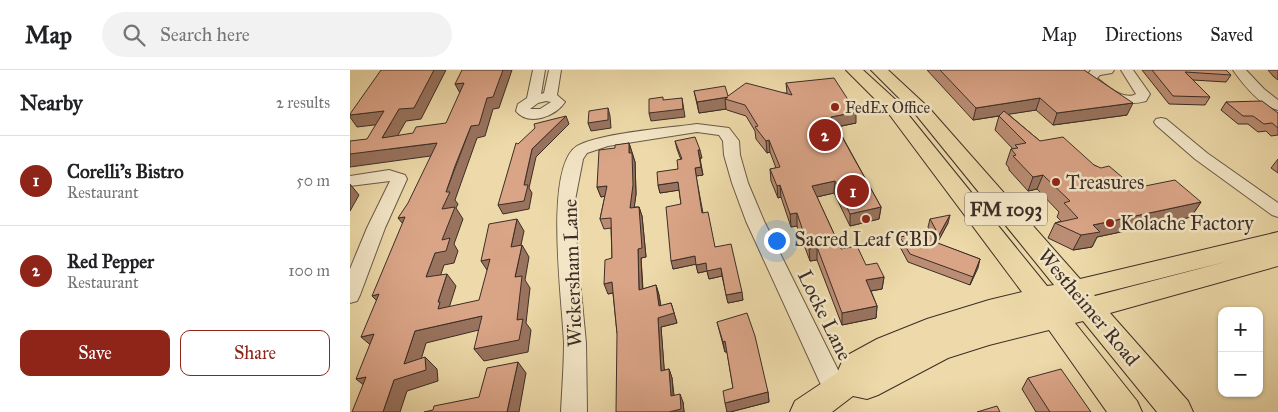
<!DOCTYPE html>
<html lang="en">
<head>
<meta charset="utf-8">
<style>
  body { margin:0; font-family:"IM FELL Great Primer",serif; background:#f2f2f2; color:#202124 }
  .controls { position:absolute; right:15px; bottom:15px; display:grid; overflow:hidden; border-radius:10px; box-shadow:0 1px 4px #0004 }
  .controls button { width:45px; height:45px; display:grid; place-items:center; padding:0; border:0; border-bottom:1px solid #e0e0e0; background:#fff; color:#202124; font:25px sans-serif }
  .you { position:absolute; left:426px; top:170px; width:18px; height:18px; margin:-12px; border:4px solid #fff; border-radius:50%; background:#1a73e8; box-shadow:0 0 0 8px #1a73e833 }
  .badge { display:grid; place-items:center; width:32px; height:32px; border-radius:50%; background:#8f2418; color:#fff; font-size:16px; font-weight:700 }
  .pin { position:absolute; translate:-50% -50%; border:2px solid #fff; box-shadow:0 1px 5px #0006 }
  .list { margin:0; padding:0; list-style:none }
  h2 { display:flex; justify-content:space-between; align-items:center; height:65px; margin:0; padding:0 20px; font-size:21px }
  h2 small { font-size:16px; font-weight:400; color:#757577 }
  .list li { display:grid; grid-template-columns:32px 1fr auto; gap:15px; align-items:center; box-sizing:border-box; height:90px; padding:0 20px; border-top:1px solid #e0e0e0 }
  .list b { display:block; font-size:19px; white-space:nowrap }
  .list p { margin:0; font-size:16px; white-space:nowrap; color:#757577 }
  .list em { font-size:16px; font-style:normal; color:#757577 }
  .actions { display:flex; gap:10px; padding:15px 20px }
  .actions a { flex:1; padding:11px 0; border:1px solid #8f2418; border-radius:10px; text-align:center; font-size:18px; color:#8f2418 }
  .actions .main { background:#8f2418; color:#fff }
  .icon { flex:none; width:28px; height:28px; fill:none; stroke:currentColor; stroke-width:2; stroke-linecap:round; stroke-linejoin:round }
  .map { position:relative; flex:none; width:928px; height:342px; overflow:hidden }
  header { display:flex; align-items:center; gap:30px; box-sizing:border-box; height:70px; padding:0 25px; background:#fff; border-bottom:1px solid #e0e0e0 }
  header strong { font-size:24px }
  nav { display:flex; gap:28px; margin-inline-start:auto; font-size:18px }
  .search { width:350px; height:45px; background:#f2f2f2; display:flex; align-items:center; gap:12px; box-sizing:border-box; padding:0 18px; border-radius:28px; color:#757577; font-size:19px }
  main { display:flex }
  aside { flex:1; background:#fff }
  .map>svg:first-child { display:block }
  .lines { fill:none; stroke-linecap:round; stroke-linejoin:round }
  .minor-casing { stroke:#685947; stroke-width:2 }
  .major-casing { stroke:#3b2e26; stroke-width:2 }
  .minor { fill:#f3e6c7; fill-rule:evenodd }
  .major { fill:#edd9a9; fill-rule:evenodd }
  .wall { fill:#bb8d74; stroke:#3b2e26 }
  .shaded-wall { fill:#99735e; stroke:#3b2e26 }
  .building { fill:#daa487; stroke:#3b2e26 }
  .poi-dot { fill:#8f2418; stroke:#f3e6c7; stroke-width:2 }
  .labels { text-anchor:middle; stroke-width:5; stroke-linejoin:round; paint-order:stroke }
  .far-poi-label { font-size:16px; fill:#3b2e26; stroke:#f3e6c7; text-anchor:start }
  .shield { fill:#f3e6c7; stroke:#726556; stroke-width:1 }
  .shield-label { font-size:19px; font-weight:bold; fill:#3b2e26 }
  .poi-label { font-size:20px; fill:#3b2e26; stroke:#f3e6c7; text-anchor:start }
  .street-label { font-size:20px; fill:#3b2e26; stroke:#f3e6c7 }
</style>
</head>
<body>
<header>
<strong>Map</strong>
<div class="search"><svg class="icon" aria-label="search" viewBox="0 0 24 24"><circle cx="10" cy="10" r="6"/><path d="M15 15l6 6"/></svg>Search here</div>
<nav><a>Map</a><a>Directions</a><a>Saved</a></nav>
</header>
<main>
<aside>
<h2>Nearby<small>2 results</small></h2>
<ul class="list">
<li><span class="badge">1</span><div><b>Corelli’s Bistro</b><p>Restaurant</p></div><em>50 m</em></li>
<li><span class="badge">2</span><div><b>Red Pepper</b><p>Restaurant</p></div><em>100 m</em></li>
</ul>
<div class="actions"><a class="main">Save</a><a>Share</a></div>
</aside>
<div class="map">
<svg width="928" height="342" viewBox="0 0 928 342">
  <rect width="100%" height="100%" fill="#edd9a9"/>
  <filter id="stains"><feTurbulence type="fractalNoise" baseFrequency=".004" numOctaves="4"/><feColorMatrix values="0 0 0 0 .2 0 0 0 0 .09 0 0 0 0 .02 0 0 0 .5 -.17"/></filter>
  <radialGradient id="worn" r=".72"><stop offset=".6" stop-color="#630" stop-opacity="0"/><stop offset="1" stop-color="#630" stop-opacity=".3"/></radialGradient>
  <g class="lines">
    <defs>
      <g id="minor">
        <path d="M183,0H195L191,24L194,23L199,0H211L207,25L215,32C206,46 179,57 166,41L168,34L177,28ZM196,31L201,32L190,39H180L188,33Z"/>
        <path d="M741,0H764L762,3L750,5L747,8C757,16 774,31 786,24L771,0H783L800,24L796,31C772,38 754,27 735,12L734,9Z"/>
        <path d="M883,0H896L914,19L928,30V40C910,36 893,14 883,0Z"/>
        <polygon points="811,48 816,49 857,83 928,133 928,147 922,145 845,89 806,55 804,52 806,49"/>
        <path d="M347,54L379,58L389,71L390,85L398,113L414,151L498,320L495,328L486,331L477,328L396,151L382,113L374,85L373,71L369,65L347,62L258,76L237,83L233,89L225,130L227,180L236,273L237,342H211C212,319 214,296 214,273C213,236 193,97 227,76C250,63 319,58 347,54Z"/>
        <polygon points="39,100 55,105 57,109 35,158 10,225 7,231 0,233 0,199 17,158 40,111 0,116 0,106"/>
      </g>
      <path id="major" d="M496,0H513L548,32L697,216L704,215L567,46L521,0H538L579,38L730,209L928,162V196L760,243L838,331L843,342H807L733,251L725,253L787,331L792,342H757L699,260L639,275L598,288L528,325L517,329L503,326L482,342H440L445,331L487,303L494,287L527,269L577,249L639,230L672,222L536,40ZM879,191L745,226L744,225Z"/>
    </defs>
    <use href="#minor" class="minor-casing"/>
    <use href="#major" class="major-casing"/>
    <use href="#minor" class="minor"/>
    <use href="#major" class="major"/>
  </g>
  <g class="wall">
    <polygon points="577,0 734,0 777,45 703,55 686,40 658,44 690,71 744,95 785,118 851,132 841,147 747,167 742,177 723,180 698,168 705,153 711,151 707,147 709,142 687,119 678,121 659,100 659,98 656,94 661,79 663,79 645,60 649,46 623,50"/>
    <polygon points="792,0 876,0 881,5 876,12 843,10 860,27 855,35 819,34"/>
    <polygon points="918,0 928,0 928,10 923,6"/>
    <polygon points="436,13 506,53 487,57 531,137 529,149 500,156 484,123 467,127 491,179 534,207 532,219 521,221 527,236 526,248 492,255 467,190 460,191 447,156 441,157 431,127 428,128 421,111 420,99 426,98 420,82 417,83 406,69 405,61 396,46 377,40 376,39 349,43 344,21 378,26 437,23"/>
    <polygon points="876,32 928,43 928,65 921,66 916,61 908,62 898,54 888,54 871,40"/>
    <polygon points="325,71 352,88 350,88 353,105 346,106 353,143 365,177 393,230 378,233 372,206 359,209 357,201 348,203 346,194 323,199 331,134 329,120 310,123 308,115 328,99 331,90 327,79"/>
    <polygon points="279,73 285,92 286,124 284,137 289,137 292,146 296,187 291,188 293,219 306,215 309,225 311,236 321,233 327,253 311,257 314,300 319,299 322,308 324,325 333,332 334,342 267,263 263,223 258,224 262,188 261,158 254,159 250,149 255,126 251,127 247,117 265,78"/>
    <polygon points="928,89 928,103 921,98"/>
    <polygon points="580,149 598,153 587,173 630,189 620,215 558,192 549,175 550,167 580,161 578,157"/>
    <polygon points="367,252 418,322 419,332 380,342 377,342 383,318 377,282 375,282"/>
    <polygon points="678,308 741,342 686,342 672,319"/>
  </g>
  <g class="shaded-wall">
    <polygon points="84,0 96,0 71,49 56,51 40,79 87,73 95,84 0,97 0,84 32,68 41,53 7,57 0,47 0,45 49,39"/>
    <polygon points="153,0 162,0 149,38 143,39 135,66 127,68 105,130 108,134 106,138 113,149 104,174 108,181 104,193 94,195 86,219 76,207 85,183 92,170 92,139 96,122 121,56"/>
    <polygon points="114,13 111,25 105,14"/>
    <polygon points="378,27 375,29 376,39 349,43 347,32"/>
    <polygon points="332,28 335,47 301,51 299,43"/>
    <polygon points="690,28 686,40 623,50 626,38"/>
    <polygon points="783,33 777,45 703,55 707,43"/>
    <polygon points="258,38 260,46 261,58 241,61 238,53"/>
    <polygon points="506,42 506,53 481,58 481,47"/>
    <polygon points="216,46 219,54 186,87 179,118 182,123 179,139 153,144 148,135 174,115 182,79"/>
    <polygon points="419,70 420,82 417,83 416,71"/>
    <polygon points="279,73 285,92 286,124 283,147 280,138"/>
    <polygon points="348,80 350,80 352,88 350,88"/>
    <polygon points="351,97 353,105 346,106 345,98"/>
    <polygon points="693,105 687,119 678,121 683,107"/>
    <polygon points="485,111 484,123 462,128 462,116"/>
    <polygon points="328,112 330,120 310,123 308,115"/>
    <polygon points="0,114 9,125 0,141"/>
    <polygon points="430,115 431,127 428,128 427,116"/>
    <polygon points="257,116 260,125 251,127 247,117"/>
    <polygon points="851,132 841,147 747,167 742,177 723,180 731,165 743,155"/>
    <polygon points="289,137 292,146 296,187 291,188 293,229 289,220 288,179"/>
    <polygon points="531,137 529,149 500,156 500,144"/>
    <polygon points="447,143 447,156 441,157 440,144"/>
    <polygon points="600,145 598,153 583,181 585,172"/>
    <polygon points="55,147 58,160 48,148"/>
    <polygon points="167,149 174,161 168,189 161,177"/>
    <polygon points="172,175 179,187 175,210 180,218 176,253 181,260 178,282 134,291 124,279 167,250 165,207"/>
    <polygon points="467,177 467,190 460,191 459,179"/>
    <polygon points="345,186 347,194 323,199 321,191"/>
    <polygon points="140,189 139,203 131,191"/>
    <polygon points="630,189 628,198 620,215 623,207"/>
    <polygon points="356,193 371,198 372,206 359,209 357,201 348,203 346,195"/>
    <polygon points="97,204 106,216 98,241 88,239 88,232"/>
    <polygon points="534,207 532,219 514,222 516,210"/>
    <polygon points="262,212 266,222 258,224 254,214"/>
    <polygon points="306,215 309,225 312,246 309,236"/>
    <polygon points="392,222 393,230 378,233 376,225"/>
    <polygon points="29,224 34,238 22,226"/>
    <polygon points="321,233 327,253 311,257 315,309 311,301 308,248"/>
    <polygon points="527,236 526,248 492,255 492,243"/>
    <polygon points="132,246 141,257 76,273 67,303 75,287 87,299 88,311 57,321 50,342 33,342 44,310 54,294 65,261"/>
    <polygon points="24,264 24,278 11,267"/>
    <polygon points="375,271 378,281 375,282 373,272"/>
    <polygon points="168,292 176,303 169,342 157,342"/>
    <polygon points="319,299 322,308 324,335 321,326"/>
    <polygon points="16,307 20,320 6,309"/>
    <polygon points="418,322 419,332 380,342 377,342 375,333"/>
    <polygon points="330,324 333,332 334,342 319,342"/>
  </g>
  <g class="building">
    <polygon points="31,0 84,0 64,38 49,39 32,68 63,63 66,57 96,53 114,13 105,14 112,0 153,0 143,27 137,28 129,55 121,56 105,96 96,122 100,122 92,139 105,137 92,170 100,168 96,181 85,183 76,207 97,204 88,232 90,232 88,239 129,230 140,189 131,191 139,154 167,149 161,177 172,175 165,207 172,206 167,250 173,249 169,270 124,279 132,246 65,261 54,294 75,287 76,300 44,310 33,342 2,342 16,307 6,309 24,264 11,267 29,224 22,226 55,147 48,148 58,133 87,73 0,84 0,71 17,69 34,41 0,45 0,44"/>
    <polygon points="590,0 734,0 783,33 707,43 690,28 626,38"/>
    <polygon points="802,0 876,0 881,5 835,2 860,27 823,26"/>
    <polygon points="484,8 506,42 481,47 531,137 500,144 485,111 462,116 491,179 507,176 516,195 527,193 534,207 516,210 527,236 492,243 467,177 459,179 447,143 440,144 430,115 427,116 420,99 430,97 419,70 416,71 405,57 408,56 395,35 375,29 378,27 347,32 344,21 375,16 378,26 396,13 442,25 436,13"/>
    <polygon points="313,27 313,30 332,28 333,39 299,43 299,29"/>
    <polygon points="912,31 928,43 928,58 922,53 914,54 903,46 893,46 876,32"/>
    <polygon points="258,38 258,50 238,53 239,41"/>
    <polygon points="654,41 690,71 713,67 744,95 751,98 759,96 785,118 825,110 851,132 743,155 750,162 731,165 705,153 728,148 714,133 720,131 693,105 683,107 663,86 666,85 661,79 668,78 665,75 676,73 649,46"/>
    <polygon points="216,46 182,79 174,115 178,115 174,131 148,135 166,73 168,74 185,58 184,54"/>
    <polygon points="345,67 350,80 348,80 351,97 345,98 352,143 358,142 365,177 381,174 392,222 376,225 371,198 357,201 356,193 346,195 345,186 321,191 316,137 331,134 328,112 308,115 307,102 328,99 327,90 332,89 325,71"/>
    <polygon points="279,73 279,83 282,83 283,115 280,138 289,137 292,178 288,179 289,220 306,215 309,236 321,233 324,243 308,248 311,301 319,299 321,326 330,324 331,339 319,342 266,342 267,263 262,212 254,214 255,190 262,188 261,148 250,149 257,116 247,117 249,80 265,78 265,75"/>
    <polygon points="600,145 585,172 630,189 623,207 560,184 550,167 586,160 580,149"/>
    <polygon points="397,243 405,266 418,322 375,333 373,321 383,318 375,271 373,272 367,252"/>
    <polygon points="168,292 157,342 74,342 83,340 84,336 129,327 137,298"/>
    <polygon points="711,299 741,342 700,342 678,308"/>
    <polygon points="647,336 650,342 627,342"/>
  </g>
  <g class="poi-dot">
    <circle cx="485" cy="37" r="5"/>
    <circle cx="706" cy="112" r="5"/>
    <circle cx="516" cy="149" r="5"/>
    <circle cx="760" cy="153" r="5"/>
  </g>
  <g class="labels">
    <g class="far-poi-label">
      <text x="495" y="43">FedEx Office</text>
    </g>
    <rect class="shield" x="615" y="122.5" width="82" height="33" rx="4"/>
    <g class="shield-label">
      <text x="656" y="146">FM 1093</text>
    </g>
    <g class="poi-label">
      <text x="716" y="119">Treasures</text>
      <text x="770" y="160">Kolache Factory</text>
      <text x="516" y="176" text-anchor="middle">Sacred Leaf CBD</text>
    </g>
    <g class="street-label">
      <text transform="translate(222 203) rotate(-92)" y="7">Wickersham Lane</text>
      <text transform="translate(739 237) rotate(50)" y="7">Westheimer Road</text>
      <text transform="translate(475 245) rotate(64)" y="7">Locke Lane</text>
    </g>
  </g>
  <rect width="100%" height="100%" filter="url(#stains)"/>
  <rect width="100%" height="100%" fill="url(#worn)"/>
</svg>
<div class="controls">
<button>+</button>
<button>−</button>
</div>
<div class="you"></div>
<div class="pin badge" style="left:503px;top:121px">1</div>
<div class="pin badge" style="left:475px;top:65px">2</div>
</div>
</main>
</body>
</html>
